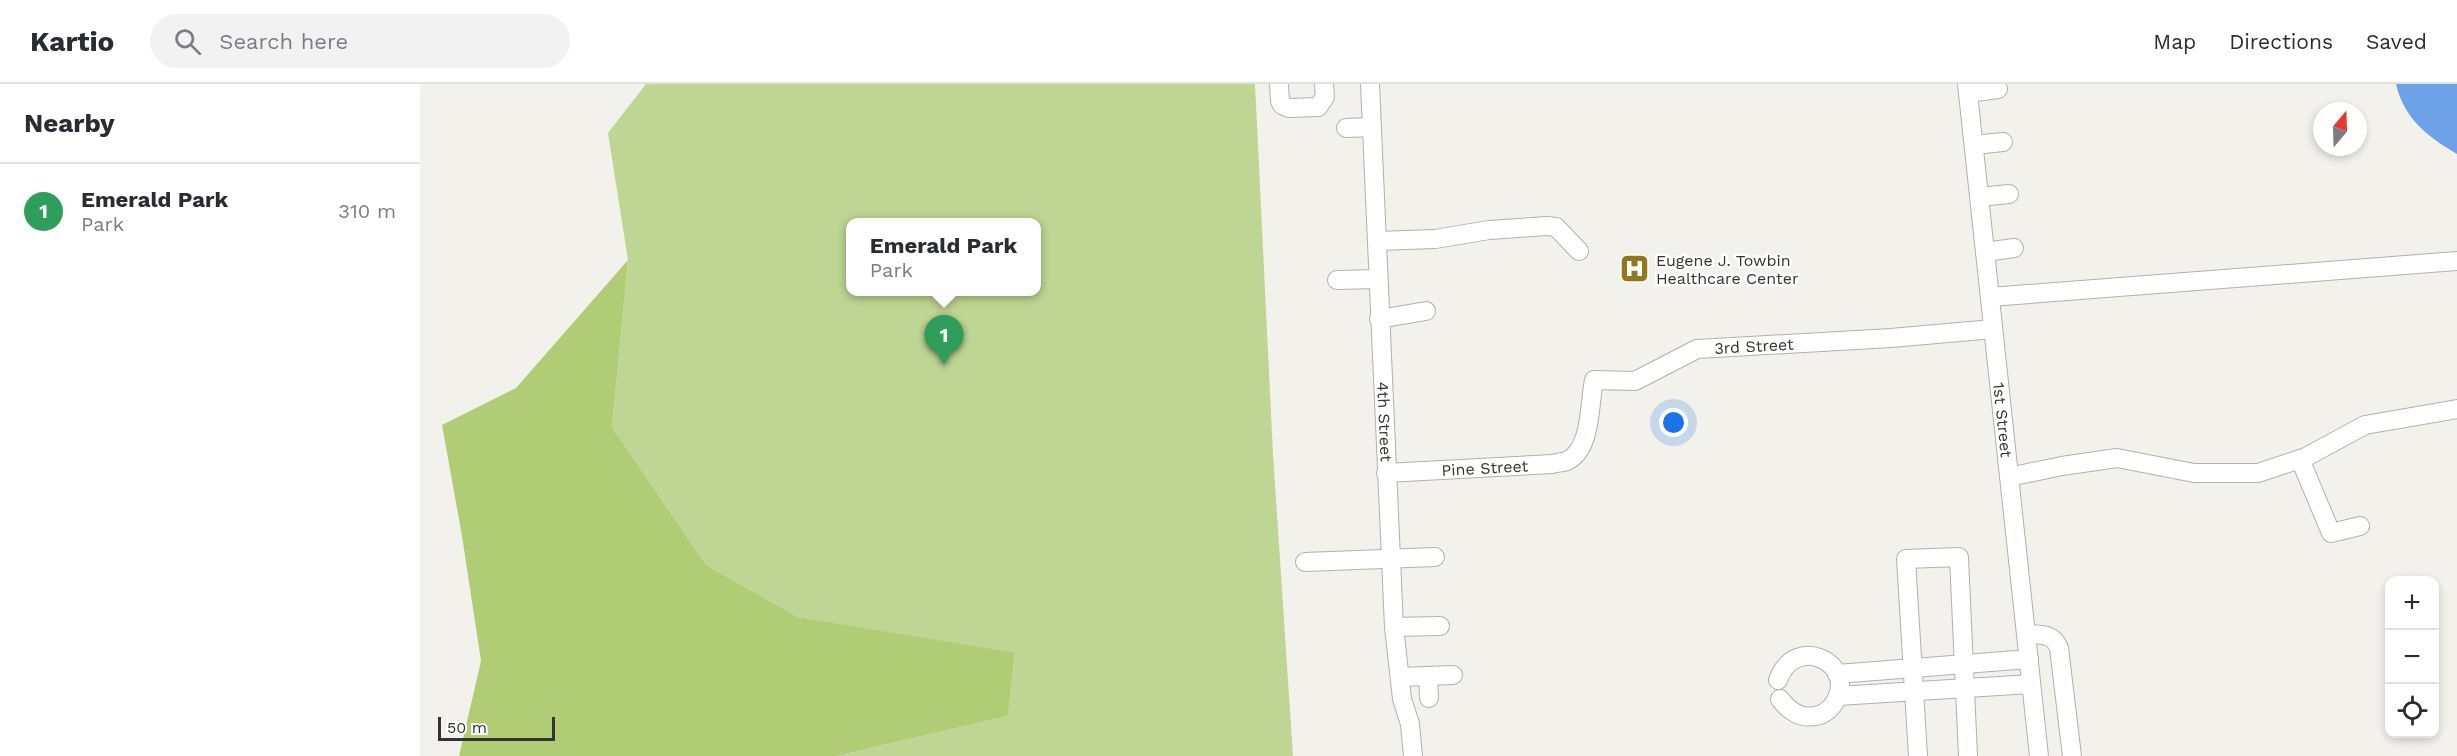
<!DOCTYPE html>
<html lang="en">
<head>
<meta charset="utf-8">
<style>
  body { margin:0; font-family:"Work Sans",sans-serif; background:#f2f2f3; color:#2b2b33 }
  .controls { position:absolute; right:18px; bottom:18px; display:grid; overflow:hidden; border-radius:12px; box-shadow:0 3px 9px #0003 }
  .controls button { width:54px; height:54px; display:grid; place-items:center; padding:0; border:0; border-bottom:2px solid #e1e1e2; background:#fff; color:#2b2b33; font:30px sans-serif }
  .compass { position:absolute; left:1893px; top:18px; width:54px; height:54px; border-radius:50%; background:#fff; box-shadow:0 3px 9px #0003; rotate:19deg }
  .scale { position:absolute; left:18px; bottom:15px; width:117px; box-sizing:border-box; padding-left:6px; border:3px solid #333330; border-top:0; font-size:16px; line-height:21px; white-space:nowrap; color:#333330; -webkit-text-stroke:4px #fff; paint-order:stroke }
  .you { position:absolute; left:1254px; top:339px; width:21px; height:21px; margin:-15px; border:4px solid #fff; border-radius:50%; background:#1a73e8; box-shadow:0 0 0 9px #1a73e833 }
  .badge { display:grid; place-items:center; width:39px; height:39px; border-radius:50%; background:#92771d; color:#fff; font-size:20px; font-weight:700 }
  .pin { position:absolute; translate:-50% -50px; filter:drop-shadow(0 2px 3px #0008) }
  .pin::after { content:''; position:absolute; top:32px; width:21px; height:18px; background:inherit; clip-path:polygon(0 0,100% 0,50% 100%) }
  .popup { position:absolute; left:426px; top:134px; width:195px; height:78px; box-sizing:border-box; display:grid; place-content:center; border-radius:12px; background:#fff; filter:drop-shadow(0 2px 4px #0005); font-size:20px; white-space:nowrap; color:#7c7c81 }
  .popup b { font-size:22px; color:#2b2b33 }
  .popup::after { content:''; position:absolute; left:50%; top:100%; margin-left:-12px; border:12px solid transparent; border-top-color:#fff }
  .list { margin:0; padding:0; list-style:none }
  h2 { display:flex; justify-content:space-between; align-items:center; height:78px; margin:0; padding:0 24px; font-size:26px }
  h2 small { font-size:20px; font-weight:400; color:#7c7c81 }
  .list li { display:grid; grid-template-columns:39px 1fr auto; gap:18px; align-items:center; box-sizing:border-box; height:96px; padding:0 24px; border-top:2px solid #e1e1e2 }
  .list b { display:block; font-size:22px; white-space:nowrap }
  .list p { margin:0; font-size:20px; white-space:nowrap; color:#7c7c81 }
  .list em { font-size:20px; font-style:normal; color:#7c7c81 }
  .icon { flex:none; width:33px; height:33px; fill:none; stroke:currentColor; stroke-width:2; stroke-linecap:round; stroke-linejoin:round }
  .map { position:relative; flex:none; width:2037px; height:672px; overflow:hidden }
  header { display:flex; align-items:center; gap:36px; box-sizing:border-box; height:84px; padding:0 30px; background:#fff; border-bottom:2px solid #e1e1e2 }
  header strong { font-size:28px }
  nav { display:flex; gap:33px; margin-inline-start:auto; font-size:21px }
  .search { width:420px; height:54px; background:#f2f2f3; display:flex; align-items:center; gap:15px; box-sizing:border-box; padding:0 21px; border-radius:33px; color:#7c7c81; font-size:22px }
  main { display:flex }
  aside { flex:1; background:#fff }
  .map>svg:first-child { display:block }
  .green { fill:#bed593; fill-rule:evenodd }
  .forest { fill:#b0cd75 }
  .water { fill:#6da2e8 }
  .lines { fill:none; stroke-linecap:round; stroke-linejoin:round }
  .minor-casing { stroke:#b2b0ab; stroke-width:20 }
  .minor { stroke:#fff; stroke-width:18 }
  .labels { text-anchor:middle; stroke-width:5; stroke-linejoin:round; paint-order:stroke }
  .poi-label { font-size:16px; fill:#333330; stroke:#fff; text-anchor:start }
  .street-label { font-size:16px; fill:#333330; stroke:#fff }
</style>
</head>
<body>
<header>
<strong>Kartio</strong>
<div class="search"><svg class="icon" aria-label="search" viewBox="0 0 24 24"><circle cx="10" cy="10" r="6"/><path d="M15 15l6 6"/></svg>Search here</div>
<nav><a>Map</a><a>Directions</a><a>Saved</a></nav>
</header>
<main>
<aside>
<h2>Nearby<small></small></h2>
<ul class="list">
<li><span class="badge" style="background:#2e9e5b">1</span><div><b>Emerald Park</b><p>Park</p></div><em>310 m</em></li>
</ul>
</aside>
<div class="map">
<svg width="2037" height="672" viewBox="0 0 2037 672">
  <rect width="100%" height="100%" fill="#f3f1eb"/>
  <path class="green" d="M226,0H835L853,370L873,672H416L588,632L595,570L378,533L286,481L192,343L208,176L188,49ZM431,138H617V208H431Z"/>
  <polygon class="forest" points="208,176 192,343 286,481 378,533 595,569 588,632 416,672 39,672 61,577 42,452 22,341 96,304"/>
  <path class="water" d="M1976,0H2037V70C2008,53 1984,35 1976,0Z"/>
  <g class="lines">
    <defs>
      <g id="minor">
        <polyline points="859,0 860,17 862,21 869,24 898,23 905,13 904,0"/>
        <path id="s1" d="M950,0L974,543L982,615L990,640L993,672"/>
        <path id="s2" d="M1547,0L1619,672"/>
        <polyline points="1548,9 1578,5"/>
        <polyline points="926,44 952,43"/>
        <polyline points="1554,61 1583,58"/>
        <polyline points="1559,113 1589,110"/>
        <polyline points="957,157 1015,155 1069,146 1127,142 1136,143 1159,167"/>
        <polyline points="1565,168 1594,164"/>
        <polyline points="917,196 958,195"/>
        <polyline points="1570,213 2037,177"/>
        <polyline points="959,235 1006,227"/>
        <polyline points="1880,375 1911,449 1940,442"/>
        <path id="s3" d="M966,389L1132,380C1137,379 1143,378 1147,377C1172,365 1169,320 1174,296L1215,297L1277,265L1471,254L1573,245"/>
        <polyline points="1589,393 1642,382 1697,374 1774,389 1838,389 1886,373 1945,341 2037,325"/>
        <polyline points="885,478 1015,473"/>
        <polyline points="974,543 1020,542"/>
        <path d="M1607,550C1621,551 1633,549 1639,564L1652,672"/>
        <polyline points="1417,590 1609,575"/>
        <polyline points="1008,592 1009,614"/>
        <polyline points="980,593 1033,591"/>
        <path d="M1358,596C1375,549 1436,579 1416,616C1412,624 1404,631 1395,632C1380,635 1368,626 1360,615"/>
        <polyline points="1418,612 1611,600"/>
        <polyline points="1498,672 1486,475 1539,473 1548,672"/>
      </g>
    </defs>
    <use href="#minor" class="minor-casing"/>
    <use href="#minor" class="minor"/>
  </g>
  <defs>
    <symbol id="hospital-square" viewBox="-11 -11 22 22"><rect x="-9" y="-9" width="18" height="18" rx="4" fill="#92771d" stroke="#fff"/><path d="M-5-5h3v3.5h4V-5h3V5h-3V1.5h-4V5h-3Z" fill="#fff"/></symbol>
  </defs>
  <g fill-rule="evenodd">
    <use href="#hospital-square" x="1198" y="168" width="33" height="33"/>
  </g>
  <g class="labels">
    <g class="poi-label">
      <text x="1236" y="182">Eugene J. Towbin<tspan x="1236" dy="18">Healthcare Center</tspan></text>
    </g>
    <g class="street-label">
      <text dy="6" stroke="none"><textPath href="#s3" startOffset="438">3rd Street</textPath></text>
      <text dy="6" stroke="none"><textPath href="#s2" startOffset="338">1st Street</textPath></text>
      <text dy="6" stroke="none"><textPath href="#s1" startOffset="338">4th Street</textPath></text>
      <text dy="6" stroke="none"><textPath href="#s3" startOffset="99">Pine Street</textPath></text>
    </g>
  </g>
</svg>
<div class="controls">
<button>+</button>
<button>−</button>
<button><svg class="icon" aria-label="locate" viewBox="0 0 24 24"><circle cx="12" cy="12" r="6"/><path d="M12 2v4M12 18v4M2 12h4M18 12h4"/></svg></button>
</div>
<svg class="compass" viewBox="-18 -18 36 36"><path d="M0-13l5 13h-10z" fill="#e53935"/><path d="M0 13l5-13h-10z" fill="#7c7c81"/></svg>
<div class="scale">50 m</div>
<div class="you"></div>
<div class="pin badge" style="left:524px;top:281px;background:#2e9e5b">1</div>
<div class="popup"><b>Emerald Park</b>Park</div>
</div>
</main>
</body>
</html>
